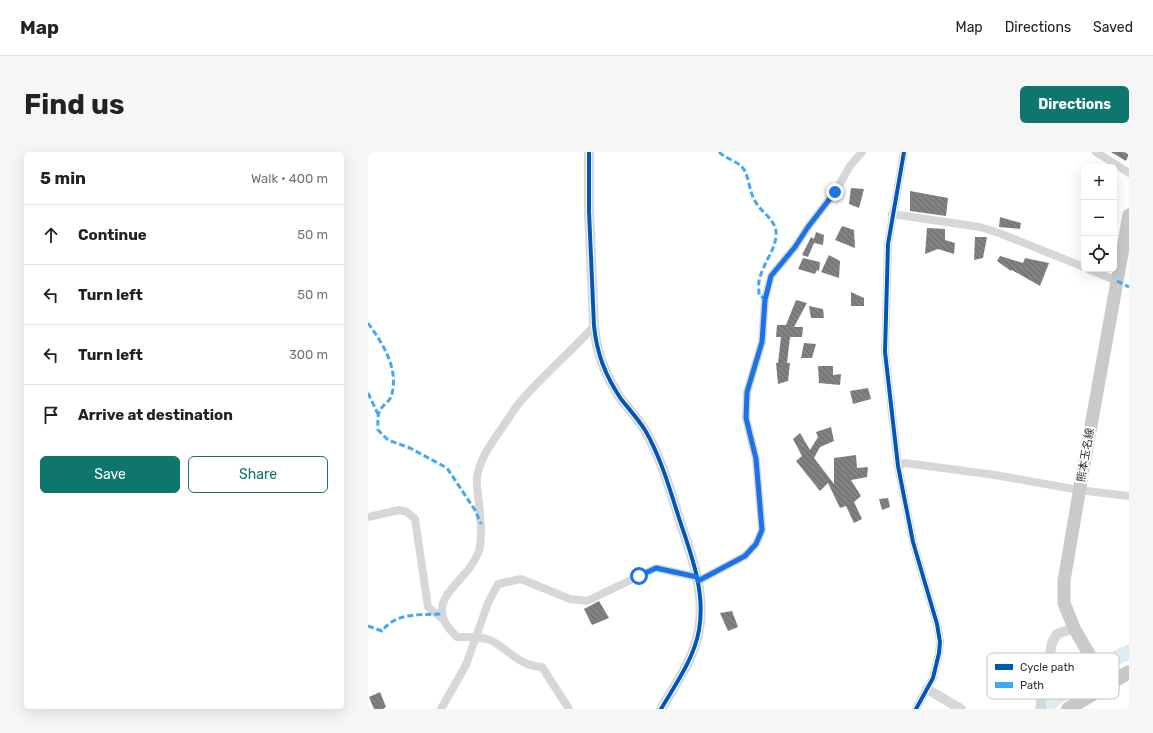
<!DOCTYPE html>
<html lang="en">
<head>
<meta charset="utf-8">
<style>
  body { margin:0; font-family:Rubik,"Noto Sans JP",sans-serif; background:#f6f6f6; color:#222 }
  .controls { position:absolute; right:12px; top:12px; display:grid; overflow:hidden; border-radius:6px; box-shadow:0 4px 16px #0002 }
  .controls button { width:36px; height:36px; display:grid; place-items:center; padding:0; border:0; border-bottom:1px solid #e0e0e0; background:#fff; color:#222; font:20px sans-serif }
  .stop { position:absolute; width:12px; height:12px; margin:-9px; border:3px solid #1a73e8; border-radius:50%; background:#fff }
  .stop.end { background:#1a73e8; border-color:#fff; box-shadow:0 1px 4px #0008 }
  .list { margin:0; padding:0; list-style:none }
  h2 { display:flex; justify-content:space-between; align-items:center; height:52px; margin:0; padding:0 16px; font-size:17px }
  h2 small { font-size:13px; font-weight:400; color:#767676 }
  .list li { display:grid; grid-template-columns:26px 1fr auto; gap:12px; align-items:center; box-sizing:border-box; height:60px; padding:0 16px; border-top:1px solid #e0e0e0 }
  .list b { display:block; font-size:15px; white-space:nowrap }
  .list em { font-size:13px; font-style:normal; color:#767676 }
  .actions { display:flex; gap:8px; padding:12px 16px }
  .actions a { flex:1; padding:9px 0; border:1px solid #0f766e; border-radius:6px; text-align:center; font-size:14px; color:#0f766e }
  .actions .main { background:#0f766e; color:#fff }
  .icon { flex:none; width:22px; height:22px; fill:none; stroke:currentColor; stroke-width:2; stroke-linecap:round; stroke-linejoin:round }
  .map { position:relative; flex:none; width:761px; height:557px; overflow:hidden; border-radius:6px }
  header { display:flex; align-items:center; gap:24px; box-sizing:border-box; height:56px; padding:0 20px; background:#fff; border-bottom:1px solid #e0e0e0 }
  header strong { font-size:19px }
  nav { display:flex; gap:22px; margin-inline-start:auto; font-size:14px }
  .intro { display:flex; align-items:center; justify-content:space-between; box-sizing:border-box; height:96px; padding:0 24px }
  h1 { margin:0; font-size:28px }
  .button { padding:10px 18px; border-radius:6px; background:#0f766e; color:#fff; font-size:14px; font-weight:700 }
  main { display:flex; gap:24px; padding:0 24px }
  aside { flex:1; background:#fff; border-radius:6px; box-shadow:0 4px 16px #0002 }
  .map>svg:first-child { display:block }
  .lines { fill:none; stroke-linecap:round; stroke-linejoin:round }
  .river { stroke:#ddebf3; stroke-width:15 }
  .building { fill:url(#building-back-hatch) }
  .minor { stroke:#d7d7d7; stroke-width:8 }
  .tertiary { stroke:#d7d7d7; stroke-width:10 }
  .primary { stroke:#cacaca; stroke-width:13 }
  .trunk { stroke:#c7c7c7; stroke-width:14 }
  .quiet { stroke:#3fa9f5; stroke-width:3; stroke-dasharray:6 3; stroke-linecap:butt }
  .cycleway-casing { stroke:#fff; stroke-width:6 }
  .cycleway { stroke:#0057b8; stroke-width:4 }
  .route { stroke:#1a73e8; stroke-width:5 }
  .labels { text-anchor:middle; stroke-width:4; stroke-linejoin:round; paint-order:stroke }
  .street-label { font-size:11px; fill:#333; stroke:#fff }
  .key { fill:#fff; stroke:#c2c2c2; stroke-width:1 }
  .key-label { font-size:11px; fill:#333 }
</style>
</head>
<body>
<header>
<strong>Map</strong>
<nav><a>Map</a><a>Directions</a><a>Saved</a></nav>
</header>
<div class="intro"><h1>Find us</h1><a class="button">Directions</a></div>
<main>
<aside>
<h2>5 min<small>Walk · 400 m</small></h2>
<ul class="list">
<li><svg class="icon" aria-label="ahead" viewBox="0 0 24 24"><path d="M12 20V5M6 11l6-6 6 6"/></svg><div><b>Continue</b></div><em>50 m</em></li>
<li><svg class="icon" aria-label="left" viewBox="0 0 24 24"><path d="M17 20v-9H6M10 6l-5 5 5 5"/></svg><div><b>Turn left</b></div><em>50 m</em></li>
<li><svg class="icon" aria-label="left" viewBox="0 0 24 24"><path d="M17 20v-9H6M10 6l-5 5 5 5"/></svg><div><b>Turn left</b></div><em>300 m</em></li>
<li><svg class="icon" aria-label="arrive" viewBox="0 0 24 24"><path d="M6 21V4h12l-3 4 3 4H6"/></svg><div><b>Arrive at destination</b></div></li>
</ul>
<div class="actions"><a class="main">Save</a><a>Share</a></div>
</aside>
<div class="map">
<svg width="761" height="557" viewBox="0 0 761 557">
  <defs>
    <pattern id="building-back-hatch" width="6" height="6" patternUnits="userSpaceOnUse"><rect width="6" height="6" fill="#818181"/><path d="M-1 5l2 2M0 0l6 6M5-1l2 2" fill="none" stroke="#6a6a6a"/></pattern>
  </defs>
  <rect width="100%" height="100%" fill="#fff"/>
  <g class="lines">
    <g class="river">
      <polyline points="750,505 761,500"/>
      <polyline points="674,557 718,523"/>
    </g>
  </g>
  <g class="building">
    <polygon points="743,0 761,0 761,2 758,9"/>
    <polygon points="483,36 496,37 491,56 481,52"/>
    <polygon points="542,39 580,46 578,64 542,59"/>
    <polygon points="632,65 653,71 652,77 631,75"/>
    <polygon points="474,74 486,78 487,96 467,88"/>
    <polygon points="559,76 577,77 577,88 587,91 586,102 570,97 557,102"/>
    <polygon points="448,80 456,83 455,93 446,91 440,105 434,103 443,85 446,87"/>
    <polygon points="607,85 619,85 615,106 606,108"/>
    <polygon points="461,103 472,109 471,126 453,120"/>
    <polygon points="632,104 655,111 657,106 681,111 672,134 644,118 643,119 629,109"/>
    <polygon points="435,106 452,110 451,119 449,118 447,122 430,117"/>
    <polygon points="483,140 496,146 496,154 483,154"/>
    <polygon points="428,148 439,151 426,175 435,175 434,185 422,185 419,211 422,211 420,229 410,232 408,211 410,211 413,185 408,185 409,173 418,173"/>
    <polygon points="441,154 455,157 456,166 443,166"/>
    <polygon points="436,191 448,192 444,206 433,206"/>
    <polygon points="450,214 465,214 465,223 473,222 472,233 451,231"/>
    <polygon points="500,236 503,247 485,252 482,239"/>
    <polygon points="463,275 466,289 452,295 446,306 466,332 466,306 488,303 489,316 500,315 499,325 483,328 493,344 486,350 494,367 486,371 478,354 472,356 460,331 452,339 428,309 434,304 425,287 432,281 442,298 450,285 448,280"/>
    <polygon points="520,346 522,355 514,358 511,347"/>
    <polygon points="231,449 241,466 224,473 216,457"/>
    <polygon points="364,459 370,475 360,479 352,461"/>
    <polygon points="12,540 18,555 15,557 6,557 1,545"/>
  </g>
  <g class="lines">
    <g class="minor">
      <polyline points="536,0 520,92 517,200 530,314 545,390 569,472 572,490 571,501 565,526 548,557"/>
      <polyline points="728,0 761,21"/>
      <polyline points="524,62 612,75 631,81 716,115"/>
      <polyline points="720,117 749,129"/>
      <polyline points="530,314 537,311 627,323 711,338 761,344"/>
      <polyline points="0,365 31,358 39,360 47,367 60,455 76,468"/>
      <polyline points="330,429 377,404 388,392 394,378 388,307 378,266 379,240 394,190 397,147 403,124 427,95 440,75 467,40 482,14 494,0"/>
      <polyline points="73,557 98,513 120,451 130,432 153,427 202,447 219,449 288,416 329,425"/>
      <path d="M201,557L174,515C152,514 142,499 124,489C114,484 100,485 89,485C49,448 99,433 111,399C115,385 112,359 110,344C110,339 108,332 109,326C111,310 120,296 129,283C137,272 144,260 152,250C175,223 203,200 226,174"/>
    </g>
    <g class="tertiary">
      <path d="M221,0V59L226,174C229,202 237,223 253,247C261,257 270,267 277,278C292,304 301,334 310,363C322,400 338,438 331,478C326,507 307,533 293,557"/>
      <polyline points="559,537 593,557"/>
      <polyline points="673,557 673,549 684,491 689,482 706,476"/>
    </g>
    <polyline class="primary" points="739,533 706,476 696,451 696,429 713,329 761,63"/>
    <polyline class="trunk" points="700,557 761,520"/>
    <g class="quiet">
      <path d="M351,0C357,6 368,9 374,15C381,22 381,40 387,49C394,62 410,68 408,85C406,99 396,111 392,125C390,130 391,137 391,143L397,147"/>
      <polyline points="749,129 761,135"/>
      <path d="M0,171C15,192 32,218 23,245C22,248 19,250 17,252C8,261 10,266 10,278L20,288L42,296L79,316L107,358L113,372"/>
      <polyline points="0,241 10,262"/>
      <path d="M0,474L14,479C28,460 52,463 74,462"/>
    </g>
    <defs>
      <g id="cycleway">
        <path d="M221,0V59L226,174C229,202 237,223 253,247C261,257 270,267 277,278C292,304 301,334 310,363C322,400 338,438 331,478C326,507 307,533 293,557"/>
        <polyline points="536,0 520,92 517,200 530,314 545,390 569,472 572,490 571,501 565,526 548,557"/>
      </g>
    </defs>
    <use href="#cycleway" class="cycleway-casing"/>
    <use href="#cycleway" class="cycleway"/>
  </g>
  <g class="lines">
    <polyline class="route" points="271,424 288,416 329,425 330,429 377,404 388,392 394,378 388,307 378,266 379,240 394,190 397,148 403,124 427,95 440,75 467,40"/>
  </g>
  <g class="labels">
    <g class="street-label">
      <text transform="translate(717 303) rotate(-80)" y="4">熊本玉名線</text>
    </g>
  </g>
  <rect x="619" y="501" width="132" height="46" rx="6" class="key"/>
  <rect x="627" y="512" width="18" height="6" fill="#0057b8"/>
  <rect x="627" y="530" width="18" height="6" fill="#3fa9f5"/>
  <g class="key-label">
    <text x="652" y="519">Cycle path</text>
    <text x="652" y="537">Path</text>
  </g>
</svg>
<div class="controls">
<button>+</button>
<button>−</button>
<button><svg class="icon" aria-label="locate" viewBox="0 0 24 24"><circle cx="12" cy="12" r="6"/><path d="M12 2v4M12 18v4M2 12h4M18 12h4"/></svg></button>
</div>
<div class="stop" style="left:271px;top:424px"></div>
<div class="stop end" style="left:467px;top:40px"></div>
</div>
</main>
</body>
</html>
